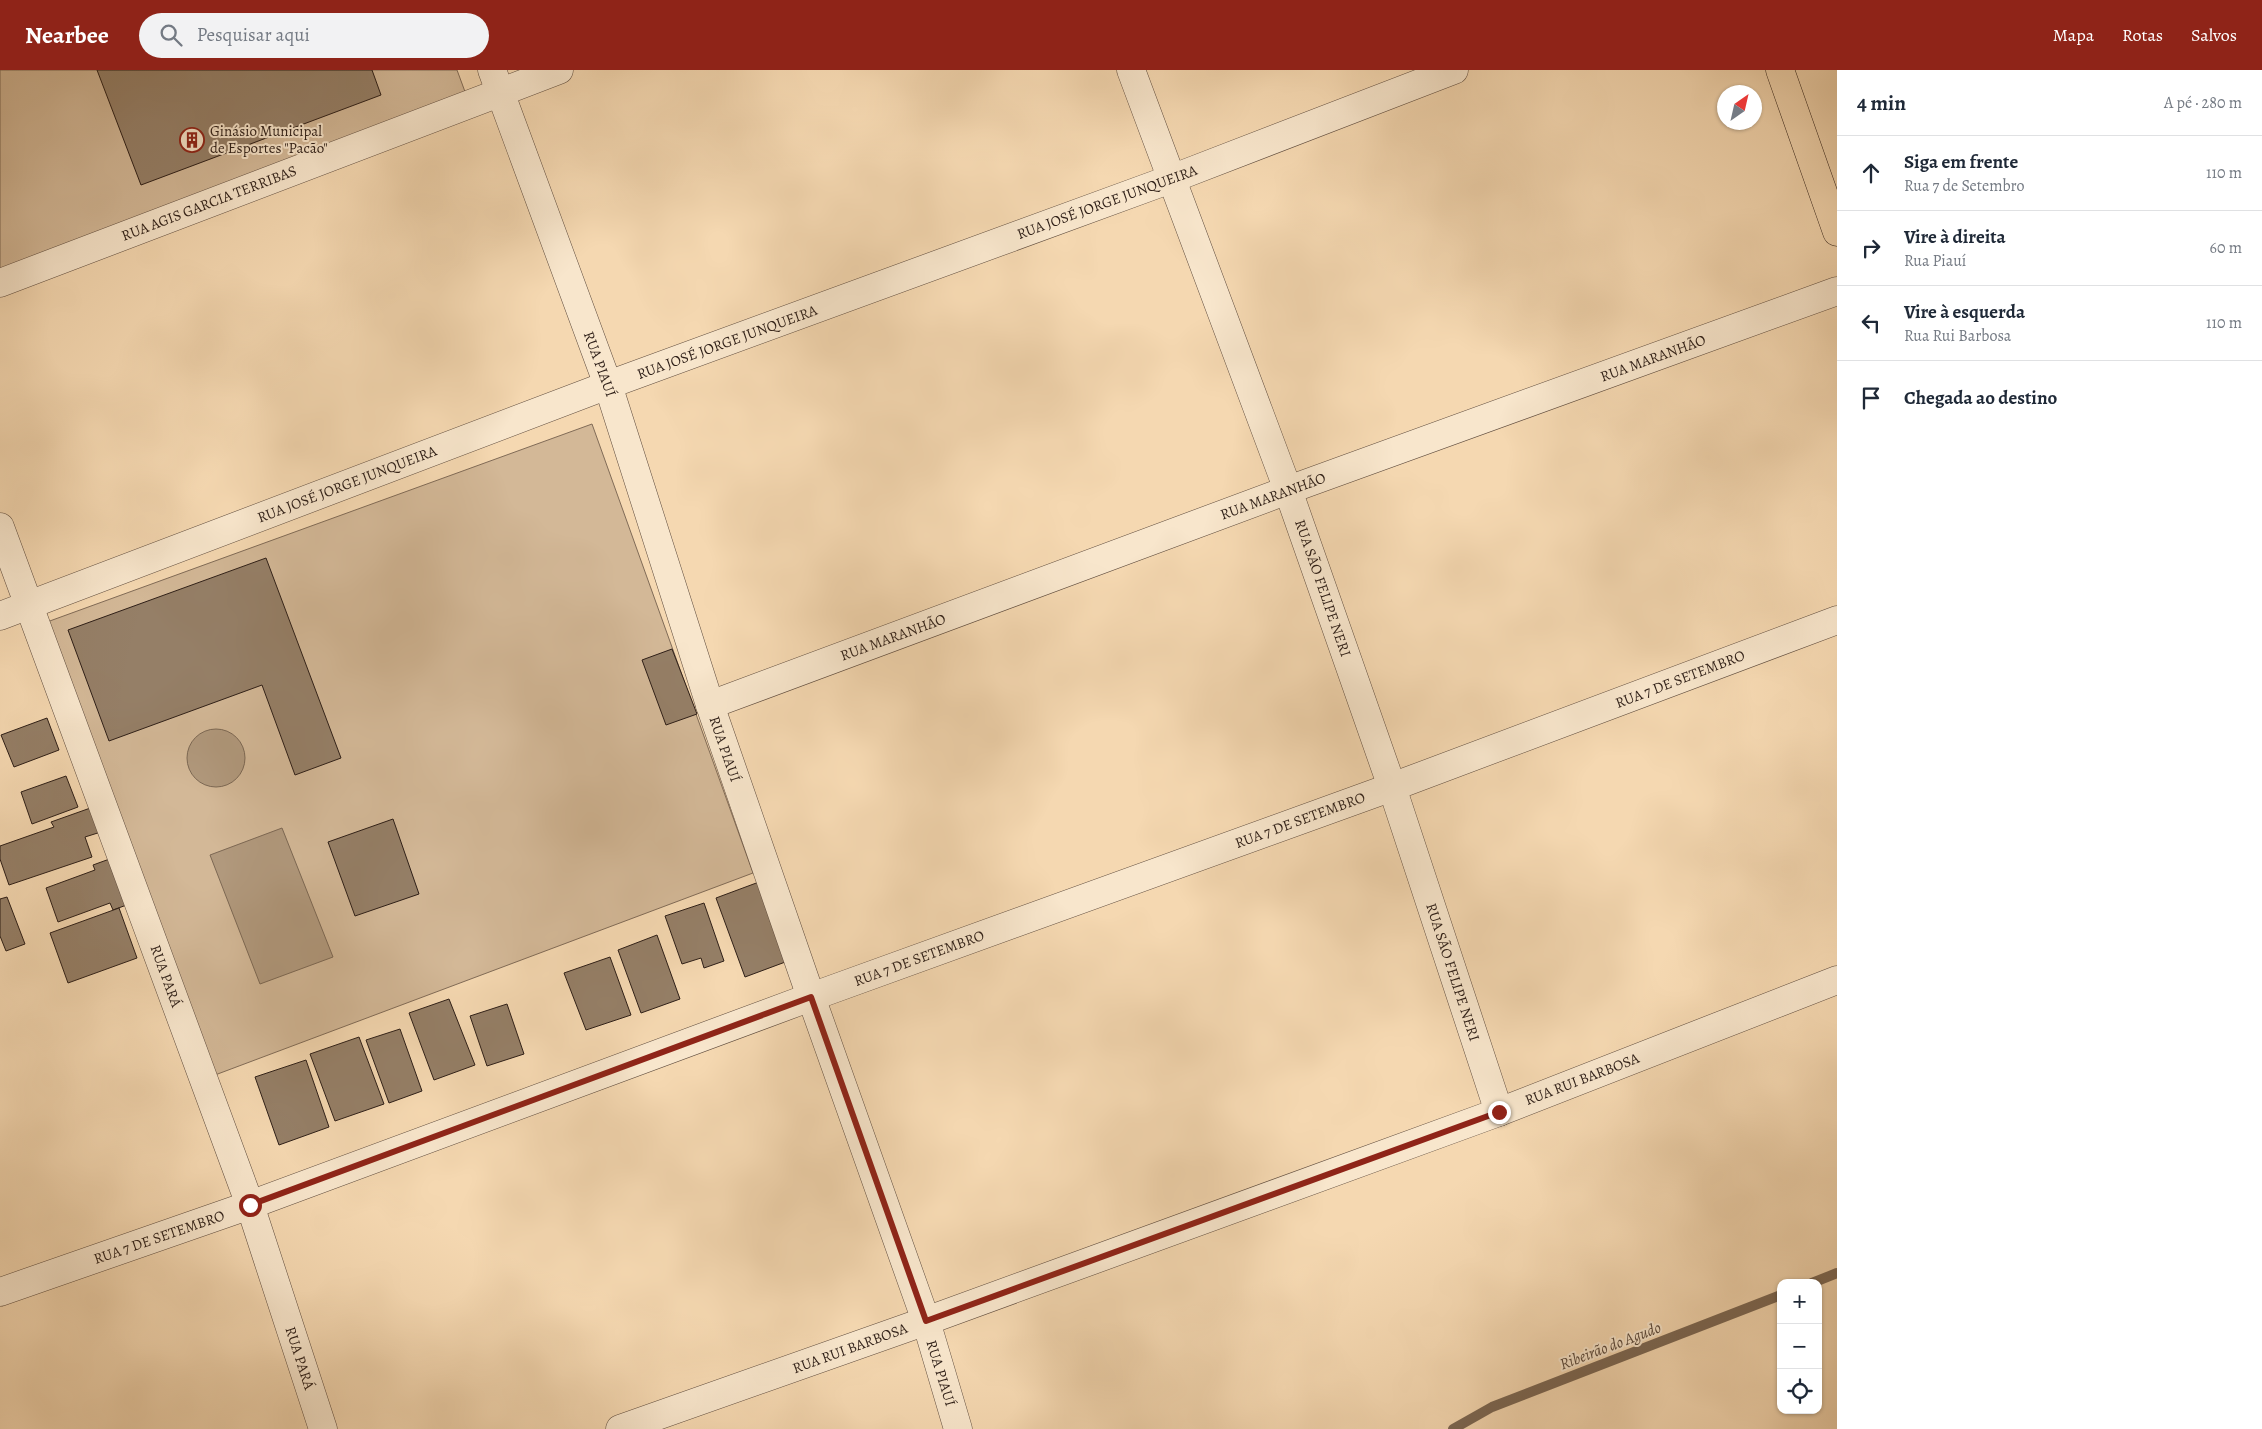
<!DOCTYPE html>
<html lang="pt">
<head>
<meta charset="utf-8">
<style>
  body { margin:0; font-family:Alegreya,serif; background:#f2f2f3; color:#1f2937 }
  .controls { position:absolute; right:15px; bottom:15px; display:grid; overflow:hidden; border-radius:10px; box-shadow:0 1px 4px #0004 }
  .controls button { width:45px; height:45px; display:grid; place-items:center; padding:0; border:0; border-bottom:1px solid #e0e1e3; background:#fff; color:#1f2937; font:25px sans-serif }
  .compass { position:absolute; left:1717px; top:15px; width:45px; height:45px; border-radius:50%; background:#fff; box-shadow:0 1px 4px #0004; rotate:34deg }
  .stop { position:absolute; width:15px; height:15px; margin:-11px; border:4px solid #8f2418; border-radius:50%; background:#fff }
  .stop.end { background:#8f2418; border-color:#fff; box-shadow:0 1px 5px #0008 }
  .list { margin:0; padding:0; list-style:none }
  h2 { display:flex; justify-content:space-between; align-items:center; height:65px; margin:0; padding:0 20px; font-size:21px }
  h2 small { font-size:16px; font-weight:400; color:#747a83 }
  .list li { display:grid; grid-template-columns:32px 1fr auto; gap:15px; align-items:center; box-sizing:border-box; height:75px; padding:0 20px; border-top:1px solid #e0e1e3 }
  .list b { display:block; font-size:19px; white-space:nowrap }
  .list p { margin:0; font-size:16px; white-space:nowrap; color:#747a83 }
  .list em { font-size:16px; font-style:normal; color:#747a83 }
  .icon { flex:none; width:28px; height:28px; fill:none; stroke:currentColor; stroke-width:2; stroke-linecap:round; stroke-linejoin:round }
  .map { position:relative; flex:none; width:1837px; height:1359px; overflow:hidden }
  header { display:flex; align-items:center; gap:30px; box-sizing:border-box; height:70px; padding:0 25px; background:#8f2418; color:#fff }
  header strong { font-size:24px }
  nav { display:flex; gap:28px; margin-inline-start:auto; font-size:18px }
  .search { width:350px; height:45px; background:#f2f2f3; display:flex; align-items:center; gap:12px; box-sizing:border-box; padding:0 18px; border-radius:28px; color:#747a83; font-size:19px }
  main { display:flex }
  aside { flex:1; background:#fff }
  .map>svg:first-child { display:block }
  .green { fill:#d3b897; stroke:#806b57 }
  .water { fill:#b1997d; stroke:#7c6854 }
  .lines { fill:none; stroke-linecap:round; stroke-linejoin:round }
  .stream { stroke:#7c6854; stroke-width:10 }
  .building { fill:#957f67; stroke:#2d1e17 }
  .street-casing { stroke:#5f4c3e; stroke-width:29 }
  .primary-casing { stroke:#2d1e17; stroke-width:29 }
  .street { stroke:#f8e6cc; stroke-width:28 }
  .primary { stroke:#f5d8b1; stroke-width:28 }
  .route { stroke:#8f2418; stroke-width:6 }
  .labels { text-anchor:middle; stroke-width:4; stroke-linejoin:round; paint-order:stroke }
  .poi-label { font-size:15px; fill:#2d1e17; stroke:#f8e6cc; text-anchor:start }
  .street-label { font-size:15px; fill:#2d1e17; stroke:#f8e6cc }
  .water-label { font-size:16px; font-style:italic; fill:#5b493b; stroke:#f8e6cc }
</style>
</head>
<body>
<header>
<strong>Nearbee</strong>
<div class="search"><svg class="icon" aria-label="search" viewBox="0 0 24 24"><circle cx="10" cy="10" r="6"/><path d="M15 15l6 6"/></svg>Pesquisar aqui</div>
<nav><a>Mapa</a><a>Rotas</a><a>Salvos</a></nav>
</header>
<main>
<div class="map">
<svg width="1837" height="1359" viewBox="0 0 1837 1359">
  <rect width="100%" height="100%" fill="#f5d8b1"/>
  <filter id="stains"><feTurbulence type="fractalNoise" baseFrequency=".004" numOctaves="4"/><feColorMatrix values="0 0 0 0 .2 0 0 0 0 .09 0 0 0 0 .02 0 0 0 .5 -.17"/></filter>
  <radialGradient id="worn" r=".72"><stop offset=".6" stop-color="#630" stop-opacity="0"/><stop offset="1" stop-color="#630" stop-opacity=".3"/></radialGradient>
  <g class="green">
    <polygon points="0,0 457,0 471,38 0,219"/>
    <polygon points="592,354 753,803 215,1005 47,552"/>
  </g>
  <g class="water">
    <circle cx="216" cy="688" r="29"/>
    <polygon points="282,758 333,887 260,914 210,785"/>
  </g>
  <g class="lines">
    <g class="stream">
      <polyline points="1812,1213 1837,1203"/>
      <polyline points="1453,1359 1492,1337 1781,1225"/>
    </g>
  </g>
  <g class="building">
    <polygon points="97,0 372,0 381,25 141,115"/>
    <polygon points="266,488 341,688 295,705 262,615 109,671 68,560"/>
    <polygon points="672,579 697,644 666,655 642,590"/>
    <polygon points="47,648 59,680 14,697 1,665"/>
    <polygon points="66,706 78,737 32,754 21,722"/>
    <polygon points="96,736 104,761 85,767 92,787 9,815 0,789 0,776 54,757 51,752"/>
    <polygon points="393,749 419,824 355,846 328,772"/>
    <polygon points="115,787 132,833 113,840 110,833 58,852 46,818 95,800 93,795"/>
    <polygon points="759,812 788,891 745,907 716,828"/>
    <polygon points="7,827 25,874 6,881 0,866 0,829"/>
    <polygon points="704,833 724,891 704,898 701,888 682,894 665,846"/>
    <polygon points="119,838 137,888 68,913 50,863"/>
    <polygon points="657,865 680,929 641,943 618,880"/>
    <polygon points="610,887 631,945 586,960 564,903"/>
    <polygon points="449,929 475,995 434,1010 409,943"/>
    <polygon points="507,934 524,984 487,996 470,946"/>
    <polygon points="400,959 422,1021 389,1033 366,970"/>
    <polygon points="359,967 384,1034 335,1051 310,984"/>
    <polygon points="306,990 329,1057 279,1075 255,1007"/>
  </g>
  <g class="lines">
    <defs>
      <g id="street">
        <polyline points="492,0 608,315 710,635 811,927 926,1251 958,1359"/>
        <polyline points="1131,0 1288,420 1392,717 1499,1042"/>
        <polyline points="0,213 559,0"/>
        <polyline points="0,457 250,1135 323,1359"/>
        <polyline points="0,546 608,315 1171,109 1454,0"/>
        <polyline points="710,635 1288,420 1837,221"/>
        <polyline points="0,1222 250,1135 811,927 1392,717 1837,550"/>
        <polyline points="620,1359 926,1251 1499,1042 1837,910"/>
      </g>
      <polyline id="primary" points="1780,0 1837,162"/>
    </defs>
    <use href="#street" class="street-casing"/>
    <use href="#primary" class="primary-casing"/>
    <use href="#street" class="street"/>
    <use href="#primary" class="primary"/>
  </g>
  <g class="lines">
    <polyline class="route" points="250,1135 811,927 926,1251 1499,1042"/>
  </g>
  <defs>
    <symbol id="building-ring" viewBox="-11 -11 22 22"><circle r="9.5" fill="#f8e6cc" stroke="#8f2418" stroke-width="1.5"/><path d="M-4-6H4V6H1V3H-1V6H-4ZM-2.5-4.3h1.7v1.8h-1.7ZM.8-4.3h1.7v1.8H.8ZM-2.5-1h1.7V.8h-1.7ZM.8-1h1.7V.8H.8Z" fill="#8f2418"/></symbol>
  </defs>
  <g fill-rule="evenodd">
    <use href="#building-ring" x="178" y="56" width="28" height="28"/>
  </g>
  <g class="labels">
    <g class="poi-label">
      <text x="210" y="66">Ginásio Municipal<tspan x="210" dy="17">de Esportes "Pacão"</tspan></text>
    </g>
    <g class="street-label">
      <text transform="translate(1107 132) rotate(-20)" y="5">RUA JOSÉ JORGE JUNQUEIRA</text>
      <text transform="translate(209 133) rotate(-21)" y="5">RUA AGIS GARCIA TERRIBAS</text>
      <text transform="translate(727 272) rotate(-20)" y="5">RUA JOSÉ JORGE JUNQUEIRA</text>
      <text transform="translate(1653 288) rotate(-20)" y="5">RUA MARANHÃO</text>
      <text transform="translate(600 294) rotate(70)" y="5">RUA PIAUÍ</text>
      <text transform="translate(347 414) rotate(-21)" y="5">RUA JOSÉ JORGE JUNQUEIRA</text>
      <text transform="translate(1273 426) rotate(-20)" y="5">RUA MARANHÃO</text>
      <text transform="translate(1323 518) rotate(71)" y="5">RUA SÃO FELIPE NERI</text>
      <text transform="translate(893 567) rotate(-20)" y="5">RUA MARANHÃO</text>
      <text transform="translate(1680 609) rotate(-21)" y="5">RUA 7 DE SETEMBRO</text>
      <text transform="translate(725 679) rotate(71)" y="5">RUA PIAUÍ</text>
      <text transform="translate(1300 750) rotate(-20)" y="5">RUA 7 DE SETEMBRO</text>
      <text transform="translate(919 888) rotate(-20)" y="5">RUA 7 DE SETEMBRO</text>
      <text transform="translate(1453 902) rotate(72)" y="5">RUA SÃO FELIPE NERI</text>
      <text transform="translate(166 906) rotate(70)" y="5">RUA PARÁ</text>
      <text transform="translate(1582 1009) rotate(-21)" y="5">RUA RUI BARBOSA</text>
      <text transform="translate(159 1167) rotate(-19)" y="5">RUA 7 DE SETEMBRO</text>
      <text transform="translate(850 1278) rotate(-20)" y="5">RUA RUI BARBOSA</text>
      <text transform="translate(300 1288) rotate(72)" y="5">RUA PARÁ</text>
      <text transform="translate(941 1303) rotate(73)" y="5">RUA PIAUÍ</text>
    </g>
    <g class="water-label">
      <text transform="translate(1610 1275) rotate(-21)" y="6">Ribeirão do Agudo</text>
    </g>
  </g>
  <rect width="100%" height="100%" filter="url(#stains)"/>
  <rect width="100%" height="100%" fill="url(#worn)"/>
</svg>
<div class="controls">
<button>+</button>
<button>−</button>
<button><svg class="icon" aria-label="locate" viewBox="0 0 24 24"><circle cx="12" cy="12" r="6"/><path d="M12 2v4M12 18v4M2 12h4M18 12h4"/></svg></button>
</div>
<svg class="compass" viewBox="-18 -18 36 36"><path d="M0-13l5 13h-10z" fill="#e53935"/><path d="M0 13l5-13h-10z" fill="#747a83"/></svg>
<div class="stop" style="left:250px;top:1135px"></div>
<div class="stop end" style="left:1499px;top:1042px"></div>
</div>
<aside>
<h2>4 min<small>A pé · 280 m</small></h2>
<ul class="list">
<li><svg class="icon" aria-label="ahead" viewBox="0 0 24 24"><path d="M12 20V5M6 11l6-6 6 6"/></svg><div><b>Siga em frente</b><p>Rua 7 de Setembro</p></div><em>110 m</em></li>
<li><svg class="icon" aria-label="right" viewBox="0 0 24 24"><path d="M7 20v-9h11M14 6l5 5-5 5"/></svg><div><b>Vire à direita</b><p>Rua Piauí</p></div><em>60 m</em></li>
<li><svg class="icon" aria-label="left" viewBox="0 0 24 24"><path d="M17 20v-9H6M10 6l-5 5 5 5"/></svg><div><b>Vire à esquerda</b><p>Rua Rui Barbosa</p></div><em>110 m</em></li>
<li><svg class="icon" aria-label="arrive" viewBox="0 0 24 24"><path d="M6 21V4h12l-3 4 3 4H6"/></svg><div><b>Chegada ao destino</b></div></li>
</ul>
</aside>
</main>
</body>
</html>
